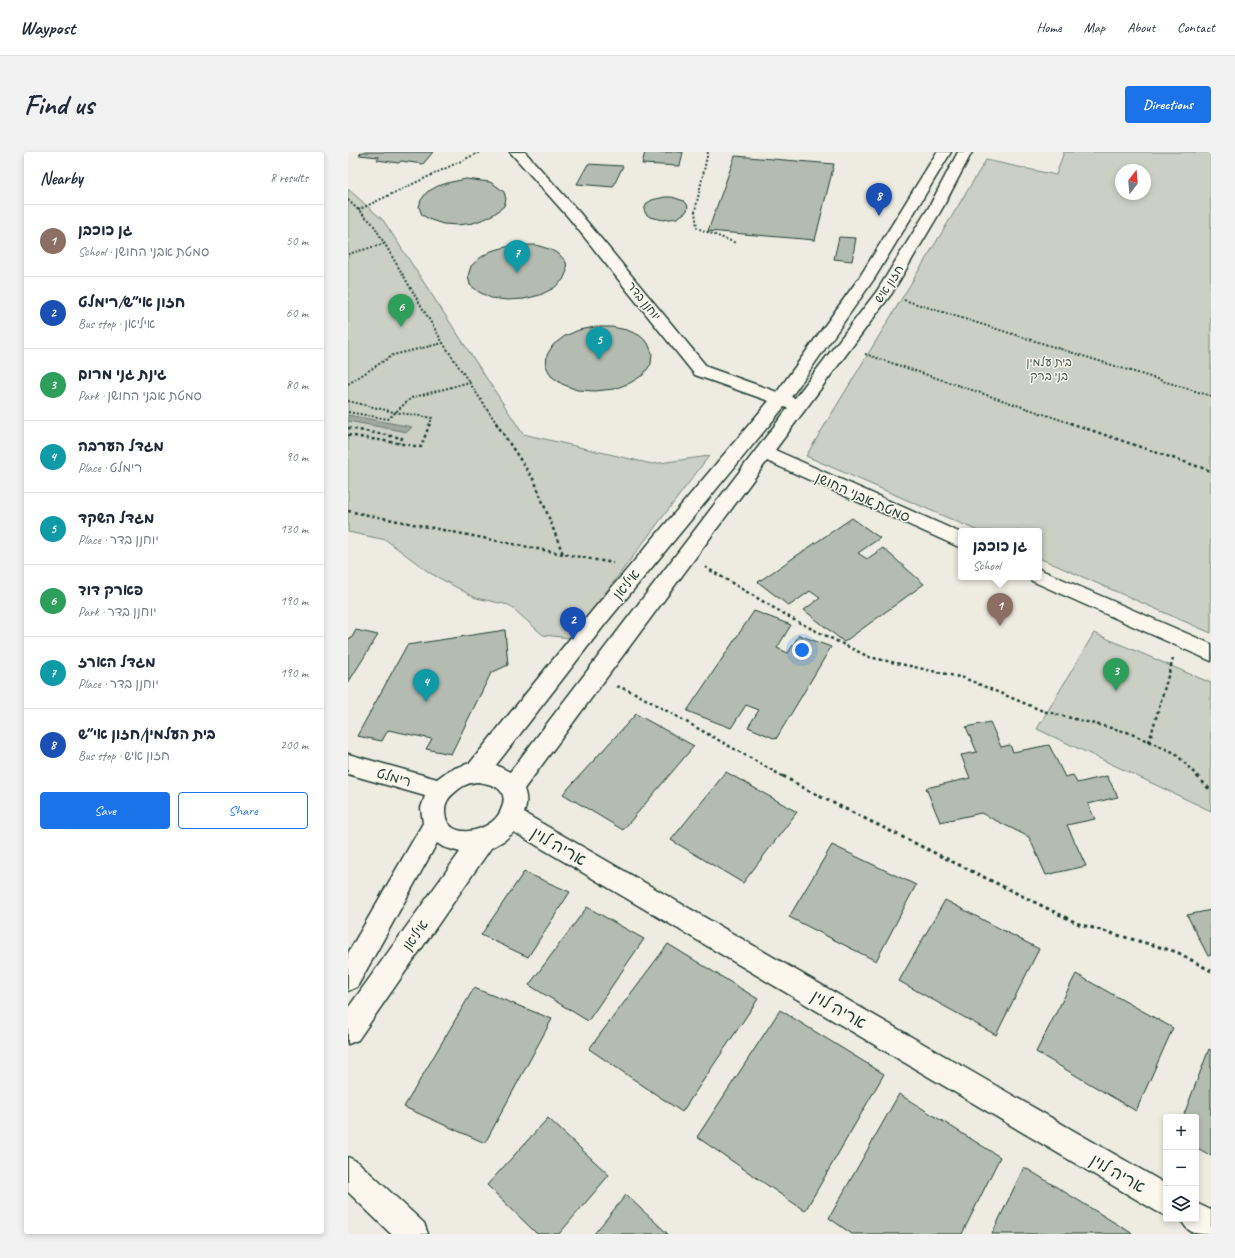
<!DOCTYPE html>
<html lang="en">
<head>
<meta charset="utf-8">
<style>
  body { margin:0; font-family:Caveat,"Playpen Sans Hebrew",sans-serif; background:#f2f2f3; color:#1f2937 }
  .controls { position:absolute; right:12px; bottom:12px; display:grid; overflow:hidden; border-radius:4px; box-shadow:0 2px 6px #0003 }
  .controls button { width:36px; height:36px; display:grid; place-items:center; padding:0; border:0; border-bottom:1px solid #e0e1e3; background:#fff; color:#1f2937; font:20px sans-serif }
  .compass { position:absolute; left:767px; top:12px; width:36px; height:36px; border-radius:50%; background:#fff; box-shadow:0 2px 6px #0003; rotate:16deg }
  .you { position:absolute; left:454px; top:498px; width:14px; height:14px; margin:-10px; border:3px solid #fff; border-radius:50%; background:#1a73e8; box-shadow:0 0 0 6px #1a73e833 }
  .badge { display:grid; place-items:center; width:26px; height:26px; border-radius:50%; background:#1a73e8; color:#fff; font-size:13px; font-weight:700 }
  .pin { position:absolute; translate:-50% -33px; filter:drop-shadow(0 1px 2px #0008) }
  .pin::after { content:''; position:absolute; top:21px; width:14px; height:12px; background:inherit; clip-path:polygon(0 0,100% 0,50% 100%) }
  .popup { position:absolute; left:610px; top:376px; width:84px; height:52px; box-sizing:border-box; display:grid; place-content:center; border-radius:4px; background:#fff; filter:drop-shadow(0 1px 3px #0005); font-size:13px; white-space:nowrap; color:#747a83 }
  .popup b { font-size:15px; color:#1f2937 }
  .popup::after { content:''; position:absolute; left:50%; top:100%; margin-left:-8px; border:8px solid transparent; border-top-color:#fff }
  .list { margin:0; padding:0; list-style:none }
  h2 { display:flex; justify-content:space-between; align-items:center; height:52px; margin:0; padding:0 16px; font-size:17px }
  h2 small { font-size:13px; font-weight:400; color:#747a83 }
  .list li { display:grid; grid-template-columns:26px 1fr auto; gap:12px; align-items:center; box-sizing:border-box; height:72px; padding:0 16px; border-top:1px solid #e0e1e3 }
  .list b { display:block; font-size:15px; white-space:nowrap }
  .list p { margin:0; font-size:13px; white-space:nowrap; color:#747a83 }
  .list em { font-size:13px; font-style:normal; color:#747a83 }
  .actions { display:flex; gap:8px; padding:12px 16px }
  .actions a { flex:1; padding:9px 0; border:1px solid #1a73e8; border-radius:4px; text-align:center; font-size:14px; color:#1a73e8 }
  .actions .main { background:#1a73e8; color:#fff }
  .icon { flex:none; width:22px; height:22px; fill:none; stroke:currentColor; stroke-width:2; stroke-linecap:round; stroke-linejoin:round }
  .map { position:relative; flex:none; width:863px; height:1082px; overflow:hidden; border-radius:4px }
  header { display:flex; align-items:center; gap:24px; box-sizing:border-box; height:56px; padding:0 20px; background:#fff; border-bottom:1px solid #e0e1e3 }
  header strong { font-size:19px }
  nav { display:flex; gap:22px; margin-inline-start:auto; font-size:14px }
  .intro { display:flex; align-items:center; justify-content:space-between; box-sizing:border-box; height:96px; padding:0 24px }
  h1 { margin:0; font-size:28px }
  .button { padding:10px 18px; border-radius:4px; background:#1a73e8; color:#fff; font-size:14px; font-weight:700 }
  main { display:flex; gap:24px; padding:0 24px }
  aside { flex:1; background:#fff; border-radius:4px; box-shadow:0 2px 6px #0003 }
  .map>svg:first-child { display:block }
  .green { fill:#cbcfc4; stroke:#75867c; fill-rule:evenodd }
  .water { fill:#9fa89f; stroke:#6c7d74 }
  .building { fill:#b4bbb0; stroke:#1f3d34 }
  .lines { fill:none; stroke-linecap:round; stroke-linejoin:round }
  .minor-casing { stroke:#1f3d34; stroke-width:3 }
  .path-far2 { stroke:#1f3d34; stroke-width:2; stroke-dasharray:2 2; stroke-linecap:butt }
  .path-far1 { stroke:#1f3d34; stroke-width:2.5; stroke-dasharray:3 3; stroke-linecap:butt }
  .path { stroke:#1f3d34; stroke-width:3; stroke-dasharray:3.5 3.5; stroke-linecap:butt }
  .minor { fill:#fbf7ec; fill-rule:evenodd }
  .labels { text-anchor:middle; stroke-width:3; stroke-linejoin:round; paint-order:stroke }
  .far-street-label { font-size:12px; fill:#1f3d34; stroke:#fbf7ec }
  .far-park-label { font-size:12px; fill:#415a51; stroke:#fbf7ec }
  .street-label { font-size:14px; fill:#1f3d34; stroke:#fbf7ec }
  .near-street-label { font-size:17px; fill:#1f3d34; stroke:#fbf7ec }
</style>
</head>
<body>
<header>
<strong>Waypost</strong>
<nav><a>Home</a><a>Map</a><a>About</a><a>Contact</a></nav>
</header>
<div class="intro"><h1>Find us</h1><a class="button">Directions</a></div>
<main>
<aside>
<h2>Nearby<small>8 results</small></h2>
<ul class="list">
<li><span class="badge" style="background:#8d6e63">1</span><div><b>גן כוכבן</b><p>School · סמטת אבני החושן</p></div><em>50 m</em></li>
<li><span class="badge" style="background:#1a4fb4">2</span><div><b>חזון אי״ש/רימלט</b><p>Bus stop · איליאן</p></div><em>60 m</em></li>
<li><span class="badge" style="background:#2e9e5b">3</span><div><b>גינת גני מרום</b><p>Park · סמטת אבני החושן</p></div><em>80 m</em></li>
<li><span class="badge" style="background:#0f9aa8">4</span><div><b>מגדל הערבה</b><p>Place · רימלט</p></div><em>90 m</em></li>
<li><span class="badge" style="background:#0f9aa8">5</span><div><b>מגדל השקד</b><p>Place · יוחנן בדר</p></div><em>130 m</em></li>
<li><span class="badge" style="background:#2e9e5b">6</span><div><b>פארק דוד</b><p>Park · יוחנן בדר</p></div><em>190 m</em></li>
<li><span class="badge" style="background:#0f9aa8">7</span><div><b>מגדל הארז</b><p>Place · יוחנן בדר</p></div><em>190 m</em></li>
<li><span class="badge" style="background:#1a4fb4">8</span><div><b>בית העלמין/חזון אי״ש</b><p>Bus stop · חזון איש</p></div><em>200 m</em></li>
</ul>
<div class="actions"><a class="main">Save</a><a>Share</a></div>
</aside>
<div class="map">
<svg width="863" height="1082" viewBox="0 0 863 1082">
  <rect width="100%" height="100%" fill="#eeece1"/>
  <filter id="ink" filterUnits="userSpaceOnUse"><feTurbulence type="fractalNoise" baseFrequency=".025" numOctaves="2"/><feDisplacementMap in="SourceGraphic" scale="8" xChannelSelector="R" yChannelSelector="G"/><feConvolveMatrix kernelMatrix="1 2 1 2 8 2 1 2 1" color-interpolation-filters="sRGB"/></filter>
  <g filter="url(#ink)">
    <g class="green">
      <path d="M716,0H863V481L691,406V379H630L458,304L638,8L708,23ZM773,18H797V42H773Z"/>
      <polygon points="0,37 35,68 175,282 304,312 361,304 223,486 195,483 161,453 128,446 82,421 38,388 0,380"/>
      <polygon points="746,481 863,531 863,659 689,577"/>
    </g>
    <polygon class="water" points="0,263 64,275 59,280 0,269"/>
    <g class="building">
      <polygon points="14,0 85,0 75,12 53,9 51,11 29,8 31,5 11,3"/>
      <polygon points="297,0 335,0 332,14 294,12"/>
      <polygon points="387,4 486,12 467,88 360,79"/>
      <polygon points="240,12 275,14 265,35 229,32"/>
      <polygon points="118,27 142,30 150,35 156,40 158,47 156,54 149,60 139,66 125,71 110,73 95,72 83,68 74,63 71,55 73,48 79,40 90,34 103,30"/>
      <polygon points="317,45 324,45 336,49 339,52 340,56 338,60 329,66 315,68 302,65 298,62 296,58 299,51 304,48"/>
      <polygon points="491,85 508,86 504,109 486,107"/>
      <polygon points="173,93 188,93 201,97 211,102 218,110 219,119 215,128 206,136 192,143 176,147 159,148 143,146 131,140 122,133 120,124 123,114 132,106 143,99 158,95"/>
      <polygon points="247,175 264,175 279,178 291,183 300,191 304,201 303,212 295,223 282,231 266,237 247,239 229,238 214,232 203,224 198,214 199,203 205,193 217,184 231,178"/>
      <polygon points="504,366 532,386 510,401 519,407 535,396 576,432 496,490 456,458 472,446 462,439 441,454 410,430"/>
      <polygon points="406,459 443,473 429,496 440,501 451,483 483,495 428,587 400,575 411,558 398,553 383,576 339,559"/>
      <polygon points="8,478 30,483 0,531 0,486 3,487"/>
      <polygon points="157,478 160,513 143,521 103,602 78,597 84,587 40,578 34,589 9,584 59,493"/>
      <polygon points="288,562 346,594 275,678 215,642"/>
      <polygon points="642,570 653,595 662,593 665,600 701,593 717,625 725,623 729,631 759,624 770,645 740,652 747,667 719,673 738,714 698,723 681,685 633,661 592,670 578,636 622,626 613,603 629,600 618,575"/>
      <polygon points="378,620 449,660 395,731 323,688"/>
      <polygon points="484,693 568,733 528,809 441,765"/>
      <polygon points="176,720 222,740 180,805 133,783"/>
      <polygon points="597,748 691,797 648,883 551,829"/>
      <polygon points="239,755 296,787 240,869 181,833"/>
      <polygon points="863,758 863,803 860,804 839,763"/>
      <polygon points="320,792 410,847 334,960 241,897"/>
      <polygon points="728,822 825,876 788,959 688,900"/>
      <polygon points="126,836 204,867 137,991 56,955"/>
      <polygon points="432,858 536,922 457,1059 349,985"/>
      <polygon points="861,897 863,898 863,1004 848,995 848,965 835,965"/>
      <polygon points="551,942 652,1005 614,1082 504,1082 481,1066"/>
      <polygon points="200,966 261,1023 211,1082 189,1082 139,1033"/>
      <polygon points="676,1015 785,1082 644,1082"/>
      <polygon points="278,1043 320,1082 246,1082"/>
    </g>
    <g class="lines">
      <defs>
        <g id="minor">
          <path d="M162,0H177L231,60L359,215L429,240L511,126L589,0H603L526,127L443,245L447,246L529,139L581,55L610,0H624L595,55L544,141L427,298L613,381V396L419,309L176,637C179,645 179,653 176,661L818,1032V1064L808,1059L166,680L157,688L143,696L10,888L0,892V856L112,700L95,695L89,691L9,835L0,839V801L75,671L73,656L77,644L0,622V602L89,627L101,618L122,611L244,459L421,249L347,223L221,66ZM436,255L440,256L162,620L148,613L258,471ZM129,630C146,632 162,637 153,658C144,681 96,691 97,658C97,652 100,646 105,642C113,635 118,631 129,630Z"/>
          <polygon points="691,417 863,492 863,509 684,429 681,425 691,425"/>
          <polygon points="0,1005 10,1010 76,1071 80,1082 43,1082 0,1040"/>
          <path d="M848,1051L863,1058V1082C847,1082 840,1082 833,1067H848Z"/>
        </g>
      </defs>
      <use href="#minor" class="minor-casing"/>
      <g class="path-far2">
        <polyline points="360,0 347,59 349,76 388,91"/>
        <polyline points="0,48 25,72 95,191 149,272"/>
        <polyline points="10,58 132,0"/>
        <polyline points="0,102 36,92"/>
        <polyline points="556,148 863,244"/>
        <polyline points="517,202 725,272"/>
        <polyline points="0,232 45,203 95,191"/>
        <polyline points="0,249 46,260 84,266 82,272"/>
        <polyline points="0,260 40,267 63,246 122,230"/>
      </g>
      <g class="path-far1">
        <polyline points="148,271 187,330 215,402 265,411"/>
        <polyline points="722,271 863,319"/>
        <polyline points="0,276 54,286 51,291"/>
        <polyline points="0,283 73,295 82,271"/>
        <polyline points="0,359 215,402"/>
        <polyline points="357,415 448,469 521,505 616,526 695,559 779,580 827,601 850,625"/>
        <polyline points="269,534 287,541 436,625"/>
        <polyline points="801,590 825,507"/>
      </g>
      <g class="path">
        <polyline points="435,624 461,639 731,772 829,800 863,819"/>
        <polyline points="849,624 863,639"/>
      </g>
      <use href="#minor" class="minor"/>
    </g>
  </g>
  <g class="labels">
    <g class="far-street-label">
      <text transform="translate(541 132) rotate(-57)" y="4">חזון איש</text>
      <text transform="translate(296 149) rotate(51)" y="4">יוחנן בדר</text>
    </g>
    <g class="far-park-label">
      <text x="701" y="214">בית עלמין<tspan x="701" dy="14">בני ברק</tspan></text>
    </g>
    <g class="street-label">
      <text transform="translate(515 345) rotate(24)" y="5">סמטת אבני החושן</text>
      <text transform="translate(278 432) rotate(-51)" y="5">איליאן</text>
      <text transform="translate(46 625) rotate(16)" y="5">רימלט</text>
      <text transform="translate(67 783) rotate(-55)" y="5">איליאן</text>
    </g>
    <g class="near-street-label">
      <text transform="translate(211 694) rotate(30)" y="6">אריה לוין</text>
      <text transform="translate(491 857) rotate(30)" y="6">אריה לוין</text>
      <text transform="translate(770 1021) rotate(30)" y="6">אריה לוין</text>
    </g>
  </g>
</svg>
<div class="controls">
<button>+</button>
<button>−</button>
<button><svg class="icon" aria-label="layers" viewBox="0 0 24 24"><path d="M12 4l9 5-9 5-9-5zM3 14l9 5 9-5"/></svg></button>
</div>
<svg class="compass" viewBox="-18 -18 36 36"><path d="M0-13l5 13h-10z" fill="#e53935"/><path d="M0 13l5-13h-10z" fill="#747a83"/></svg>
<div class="you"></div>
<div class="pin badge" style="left:652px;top:474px;background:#8d6e63">1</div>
<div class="popup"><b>גן כוכבן</b>School</div>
<div class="pin badge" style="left:225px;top:488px;background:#1a4fb4">2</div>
<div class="pin badge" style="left:768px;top:539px;background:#2e9e5b">3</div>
<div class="pin badge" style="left:78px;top:550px;background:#0f9aa8">4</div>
<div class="pin badge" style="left:251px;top:208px;background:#0f9aa8">5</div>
<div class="pin badge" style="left:53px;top:175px;background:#2e9e5b">6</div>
<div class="pin badge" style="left:169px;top:121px;background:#0f9aa8">7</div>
<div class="pin badge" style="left:531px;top:64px;background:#1a4fb4">8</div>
</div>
</main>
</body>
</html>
